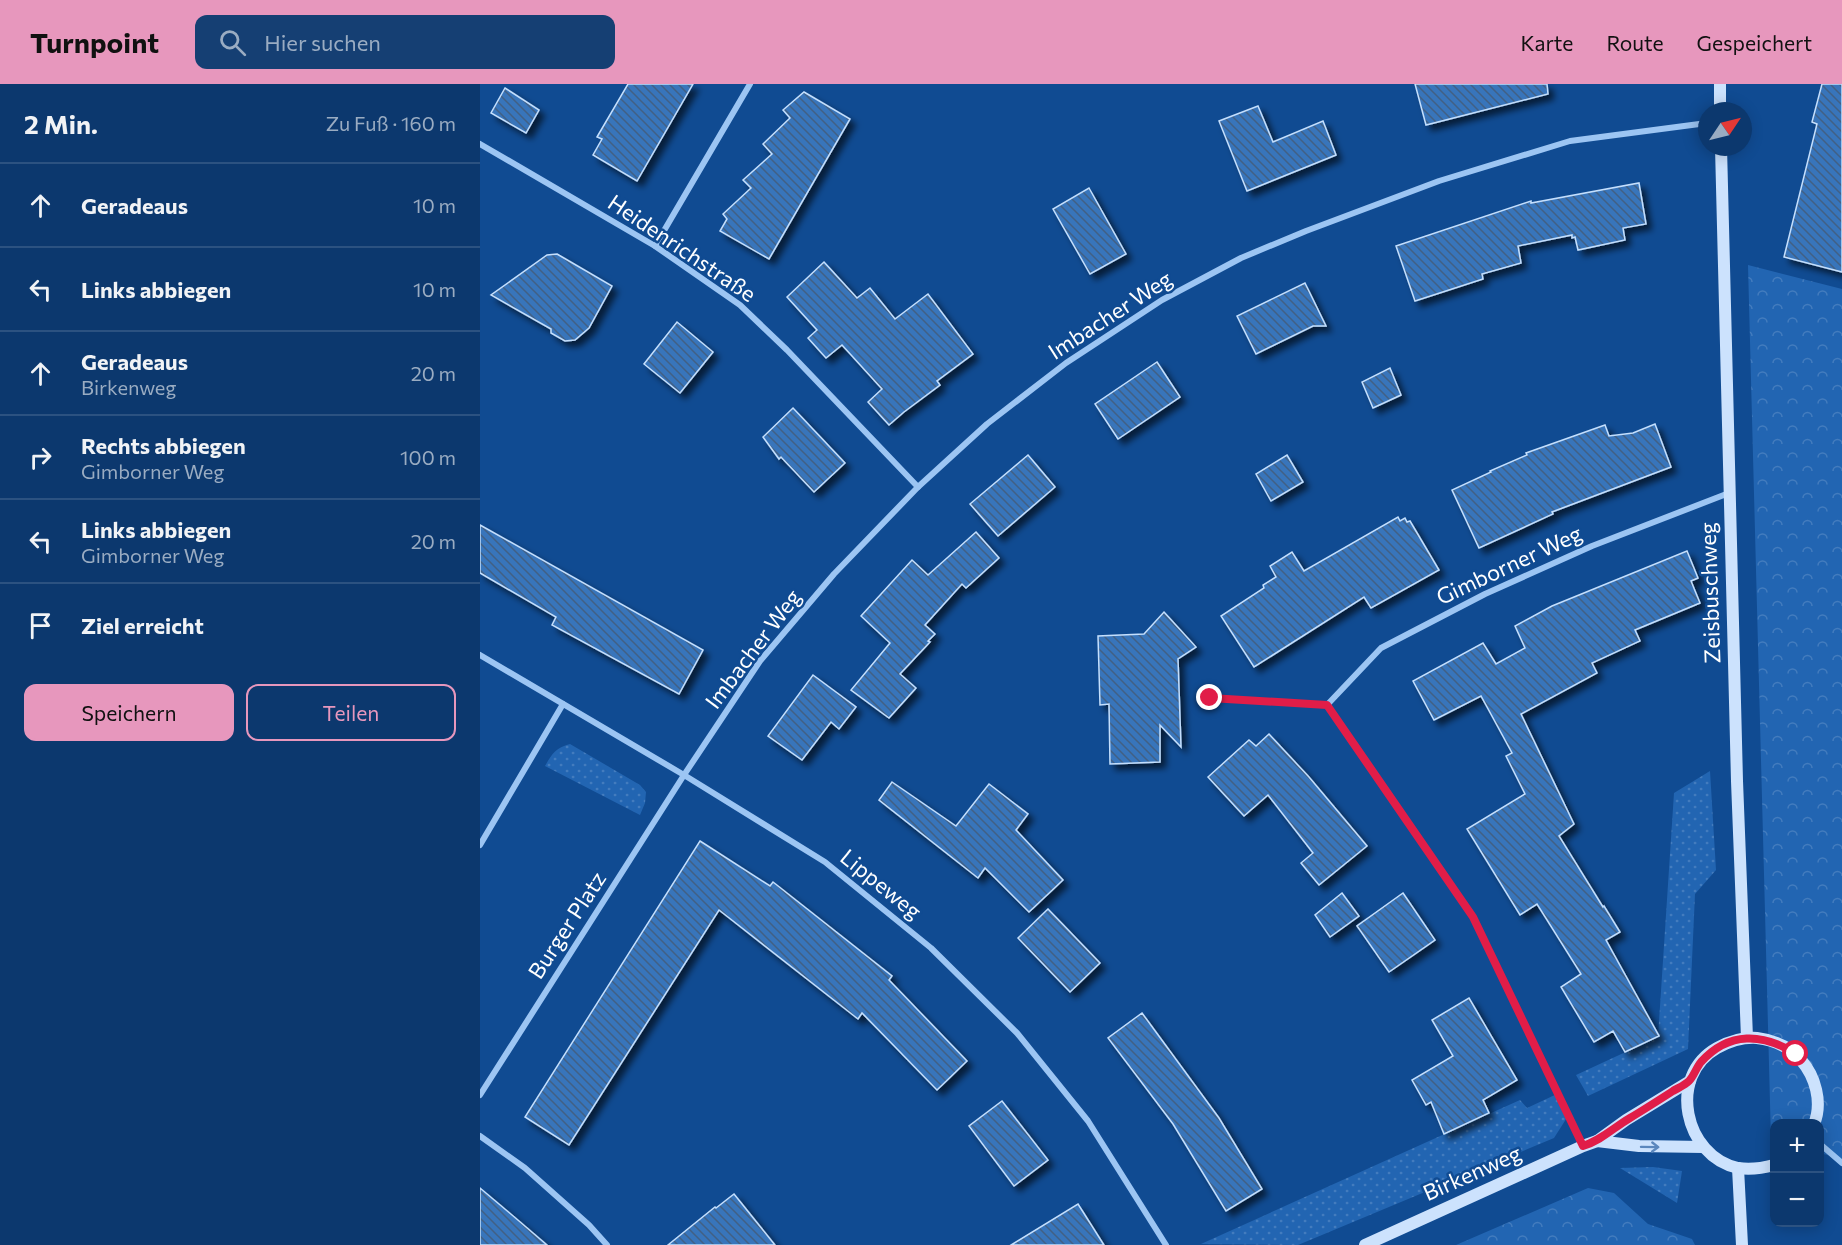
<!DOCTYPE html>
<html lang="de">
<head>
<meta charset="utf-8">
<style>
  body { margin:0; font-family:Commissioner,sans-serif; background:#153f73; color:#f1f3f6 }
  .controls { position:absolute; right:18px; bottom:18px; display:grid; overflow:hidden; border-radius:12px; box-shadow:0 3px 15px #0003 }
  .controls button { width:54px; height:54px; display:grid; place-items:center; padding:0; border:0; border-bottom:2px solid #2c5281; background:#0c386e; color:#f1f3f6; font:30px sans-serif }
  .compass { position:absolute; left:1218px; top:18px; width:54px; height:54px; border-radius:50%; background:#0c386e; box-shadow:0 3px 15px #0003; rotate:55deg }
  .stop { position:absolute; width:18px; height:18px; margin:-14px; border:4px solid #e11d48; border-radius:50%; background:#fff }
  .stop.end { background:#e11d48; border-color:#fff; box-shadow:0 2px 6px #0008 }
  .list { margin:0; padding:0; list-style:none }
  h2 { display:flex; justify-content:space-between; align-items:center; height:78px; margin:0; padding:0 24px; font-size:26px }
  h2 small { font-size:20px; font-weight:400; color:#9aacc2 }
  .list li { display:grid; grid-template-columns:39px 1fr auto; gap:18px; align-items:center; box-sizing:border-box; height:84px; padding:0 24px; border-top:2px solid #2c5281 }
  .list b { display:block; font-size:22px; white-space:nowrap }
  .list p { margin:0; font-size:20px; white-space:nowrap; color:#9aacc2 }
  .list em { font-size:20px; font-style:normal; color:#9aacc2 }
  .actions { display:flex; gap:12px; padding:18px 24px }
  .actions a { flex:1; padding:14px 0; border:2px solid #e797bd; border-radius:12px; text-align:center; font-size:21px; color:#e797bd }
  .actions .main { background:#e797bd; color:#111 }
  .icon { flex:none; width:33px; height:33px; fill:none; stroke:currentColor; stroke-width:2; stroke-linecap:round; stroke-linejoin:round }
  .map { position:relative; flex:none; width:1362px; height:1161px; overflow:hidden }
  header { display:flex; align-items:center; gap:36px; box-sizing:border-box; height:84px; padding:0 30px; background:#e797bd; color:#111 }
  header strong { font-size:28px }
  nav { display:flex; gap:33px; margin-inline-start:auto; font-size:21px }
  .search { width:420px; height:54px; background:#153f73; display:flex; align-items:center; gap:15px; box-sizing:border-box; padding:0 21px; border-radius:12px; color:#9aacc2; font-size:22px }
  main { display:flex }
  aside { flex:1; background:#0c386e }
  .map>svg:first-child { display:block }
  .grass { fill:url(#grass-dots) }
  .forest { fill:url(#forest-crowns) }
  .building { fill:url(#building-back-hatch); stroke:#c4dffd; stroke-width:1.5; filter:url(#shadow) }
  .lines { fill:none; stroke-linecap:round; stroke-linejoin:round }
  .street { stroke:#9cc5f3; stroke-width:6 }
  .secondary { stroke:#cce2fd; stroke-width:12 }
  .oneway { stroke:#5b87bd }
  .route { stroke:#e11d48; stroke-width:8 }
  .labels { text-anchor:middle; stroke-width:5; stroke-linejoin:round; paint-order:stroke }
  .street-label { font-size:22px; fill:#fff; stroke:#104b92 }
</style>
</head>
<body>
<header>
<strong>Turnpoint</strong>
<div class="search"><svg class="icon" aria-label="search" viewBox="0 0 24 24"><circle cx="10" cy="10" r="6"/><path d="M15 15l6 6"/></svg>Hier suchen</div>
<nav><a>Karte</a><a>Route</a><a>Gespeichert</a></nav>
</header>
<main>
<aside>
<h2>2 Min.<small>Zu Fuß · 160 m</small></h2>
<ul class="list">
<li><svg class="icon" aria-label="ahead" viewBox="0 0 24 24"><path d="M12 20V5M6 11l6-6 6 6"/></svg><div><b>Geradeaus</b></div><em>10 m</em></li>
<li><svg class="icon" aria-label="left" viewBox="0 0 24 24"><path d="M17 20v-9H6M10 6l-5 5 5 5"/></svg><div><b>Links abbiegen</b></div><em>10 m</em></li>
<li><svg class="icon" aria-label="ahead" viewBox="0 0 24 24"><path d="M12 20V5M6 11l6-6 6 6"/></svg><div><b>Geradeaus</b><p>Birkenweg</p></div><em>20 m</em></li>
<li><svg class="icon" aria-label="right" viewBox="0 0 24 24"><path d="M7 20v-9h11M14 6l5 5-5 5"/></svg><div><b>Rechts abbiegen</b><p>Gimborner Weg</p></div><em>100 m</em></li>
<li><svg class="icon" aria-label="left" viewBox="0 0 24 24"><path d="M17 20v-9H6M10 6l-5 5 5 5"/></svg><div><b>Links abbiegen</b><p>Gimborner Weg</p></div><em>20 m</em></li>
<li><svg class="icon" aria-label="arrive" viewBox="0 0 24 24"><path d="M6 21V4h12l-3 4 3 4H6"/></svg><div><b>Ziel erreicht</b></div></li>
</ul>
<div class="actions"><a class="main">Speichern</a><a>Teilen</a></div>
</aside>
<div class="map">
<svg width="1362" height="1161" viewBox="0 0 1362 1161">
  <defs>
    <pattern id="grass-dots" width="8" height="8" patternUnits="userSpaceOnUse" patternTransform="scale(1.5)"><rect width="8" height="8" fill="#2265b2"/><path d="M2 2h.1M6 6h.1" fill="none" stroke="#437cbe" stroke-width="1.8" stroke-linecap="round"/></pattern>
    <pattern id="forest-crowns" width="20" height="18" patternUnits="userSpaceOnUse" patternTransform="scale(1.5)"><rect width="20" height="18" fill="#2265b2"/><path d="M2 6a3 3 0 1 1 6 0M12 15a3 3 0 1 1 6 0" fill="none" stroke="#437cbe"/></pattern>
    <pattern id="building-back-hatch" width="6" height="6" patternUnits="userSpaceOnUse" patternTransform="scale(1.5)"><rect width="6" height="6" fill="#3975bb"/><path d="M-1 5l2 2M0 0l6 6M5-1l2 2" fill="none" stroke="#426084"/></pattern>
    <filter id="shadow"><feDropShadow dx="5.5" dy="5.5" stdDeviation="3" flood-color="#0009"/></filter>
  </defs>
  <rect width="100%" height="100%" fill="#104b92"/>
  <g class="grass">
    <path d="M90,660L160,701L166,708L165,719L160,731L65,682C72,670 75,664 90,660Z"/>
    <polygon points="1230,687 1236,786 1215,810 1208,965 1108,1012 1096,991 1178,953 1194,709"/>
    <polygon points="1077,1010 1088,1032 1074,1054 818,1161 721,1160 1040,1016 1047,1024"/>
    <polygon points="1173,1083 1202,1087 1197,1119 1140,1084"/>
  </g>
  <g class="forest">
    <polygon points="1268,181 1362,205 1362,1075 1340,1069 1340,1040 1294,1040 1294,1057 1291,1056"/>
    <polygon points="1108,1104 1134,1109 1168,1140 1212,1155 1215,1161 976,1161"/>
  </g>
  <g class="building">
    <polygon points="148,0 213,0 157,97 113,71 122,55 117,53"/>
    <polygon points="935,0 1067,0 1068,10 946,41"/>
    <polygon points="1342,0 1362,0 1362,188 1304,173 1337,40 1332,38"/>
    <polygon points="25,4 59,26 46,49 11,29"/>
    <polygon points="324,8 370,35 289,175 240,147 247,135 243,130 271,104 263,96 292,70 283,60 310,34 303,26"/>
    <polygon points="778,22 793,58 843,37 856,71 767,107 739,37"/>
    <polygon points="1159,99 1166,140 1143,144 1145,156 1098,166 1095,153 1092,154 1092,151 1038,162 1041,179 1002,190 1003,195 935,217 916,162 1051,117 1051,119"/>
    <polygon points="609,104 646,170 610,190 573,125"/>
    <polygon points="77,170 132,202 109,244 95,256 85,257 71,249 71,245 11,211 67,171"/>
    <polygon points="344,178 377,214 390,204 415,235 448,210 493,270 457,297 460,301 424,328 409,341 388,318 402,305 362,261 346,274 328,254 337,246 307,213"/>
    <polygon points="825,199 846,242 833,242 776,270 757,232"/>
    <polygon points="197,238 233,268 200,309 164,280"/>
    <polygon points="677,278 700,313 638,355 615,320"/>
    <polygon points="910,284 921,311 893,324 882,298"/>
    <polygon points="313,324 365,379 334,408 301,373 299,375 283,353"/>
    <polygon points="1175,340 1191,383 1072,428 1073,430 999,464 972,406 1011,388 1010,387 1047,371 1046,369 1125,341 1129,352 1153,349"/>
    <polygon points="548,371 575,403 518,452 490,420"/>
    <polygon points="807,371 823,398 791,417 776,390"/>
    <polygon points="918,433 920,437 925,434 927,438 930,437 959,486 891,524 884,513 774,583 741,532 784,504 783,501 796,493 790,482 812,468 824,487"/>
    <polygon points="0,441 223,566 199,610 72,541 76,533 0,489"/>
    <polygon points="496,448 519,474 486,504 482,500 445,541 455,550 448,557 450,558 420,590 436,604 409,634 371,606 410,559 381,532 432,476 448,491"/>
    <polygon points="1207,467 1218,494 1211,497 1220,519 1155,546 1160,557 1112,579 1117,589 1041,630 1094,740 1079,752 1123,823 1124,822 1140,848 1126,856 1179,952 1145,968 1133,947 1114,958 1081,903 1101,890 1057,820 1040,831 987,745 1045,710 1026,672 1032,669 1001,612 954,636 933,597 1003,559 1016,580 1045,564 1035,542 1072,522"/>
    <polygon points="684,528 716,563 698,575 701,663 680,641 680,678 630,680 629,620 620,621 618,552 664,550"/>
    <polygon points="333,591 376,623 359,645 351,638 322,676 288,652"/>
    <polygon points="789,650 829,693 887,762 839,801 821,779 833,769 788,711 764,732 728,693 769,656 776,662"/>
    <polygon points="412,698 476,742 509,700 548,730 536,746 583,796 549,828 505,784 498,794 399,716"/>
    <polygon points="220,757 290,802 293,798 412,892 409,896 487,977 457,1006 382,929 378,935 239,826 89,1061 45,1033"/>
    <polygon points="862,809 879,832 850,853 835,831"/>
    <polygon points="923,809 955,856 909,888 877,842"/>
    <polygon points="568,825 620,879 590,908 538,854"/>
    <polygon points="989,914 1037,996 1003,1016 1009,1029 964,1050 951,1018 946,1021 932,996 973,972 952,936"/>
    <polygon points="662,929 739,1034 782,1105 746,1127 693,1040 628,954"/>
    <polygon points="522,1017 568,1076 534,1102 489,1042"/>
    <polygon points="0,1104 32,1131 67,1161 0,1161"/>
    <polygon points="254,1110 295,1161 188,1161 235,1123 236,1124"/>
    <polygon points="598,1120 624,1161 531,1161"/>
  </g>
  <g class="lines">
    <g class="street">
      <polyline points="0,60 175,162 260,221 307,266 438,403"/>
      <polyline points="175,162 270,0"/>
      <polyline points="0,571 204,691 345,778 451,864 537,949 608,1037 686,1161"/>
      <polyline points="731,614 847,621 901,564 1005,510 1112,462 1249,409"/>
      <polyline points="847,621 993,833 1103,1062"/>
      <polyline points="0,761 83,620"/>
      <polyline points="0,1011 204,691 280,577 354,490 438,403 507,340 586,279 682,216 761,174 826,147 959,97 1090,57 1227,39"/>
      <polyline points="0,1052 45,1084 109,1141 127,1161"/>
      <polyline points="1340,1060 1362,1079"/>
    </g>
    <g class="secondary">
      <polyline points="1240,0 1240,27"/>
      <polyline points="1241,63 1257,697 1267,954"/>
      <polyline points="1117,1057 1159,1062 1223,1063"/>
      <path d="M1294,1081C1283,1084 1271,1086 1258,1084C1204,1072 1187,992 1237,964C1250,957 1262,953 1277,954C1293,956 1310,963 1321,976C1335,992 1343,1018 1334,1040"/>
      <polyline points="1258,1084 1262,1161"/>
      <polyline points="885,1161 1103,1062 1117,1057 1146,1036 1210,997"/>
    </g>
  </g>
  <defs><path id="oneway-shaft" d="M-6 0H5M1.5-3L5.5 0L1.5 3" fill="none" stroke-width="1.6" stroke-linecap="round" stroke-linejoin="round" transform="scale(1.5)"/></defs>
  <use class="oneway" href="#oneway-shaft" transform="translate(1170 1063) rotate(1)"/>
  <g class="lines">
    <path class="route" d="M730,614L847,621L993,833L1103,1062C1122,1056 1133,1044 1150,1034C1165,1025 1179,1016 1193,1007C1198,1004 1205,1001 1209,997C1214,992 1216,984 1221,978C1249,947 1283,949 1316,970"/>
  </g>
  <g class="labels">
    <g class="street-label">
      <text transform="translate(202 164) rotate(34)" y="8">Heidenrichstraße</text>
      <text transform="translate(630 231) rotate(-33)" y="8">Imbacher Weg</text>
      <text transform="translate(1029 481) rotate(-25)" y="8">Gimborner Weg</text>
      <text transform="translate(1230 509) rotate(-92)" y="8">Zeisbuschweg</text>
      <text transform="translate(273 565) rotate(-53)" y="8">Imbacher Weg</text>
      <text transform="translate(401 800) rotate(39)" y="8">Lippeweg</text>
      <text transform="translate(87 841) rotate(-57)" y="8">Burger Platz</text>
      <text transform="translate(992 1089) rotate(-24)" y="8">Birkenweg</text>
    </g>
  </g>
</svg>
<div class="controls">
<button>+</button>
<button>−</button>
</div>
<svg class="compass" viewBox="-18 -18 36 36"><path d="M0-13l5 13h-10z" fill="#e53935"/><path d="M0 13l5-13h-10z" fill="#9aacc2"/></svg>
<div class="stop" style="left:1316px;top:970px"></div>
<div class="stop end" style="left:730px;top:614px"></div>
</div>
</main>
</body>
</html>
